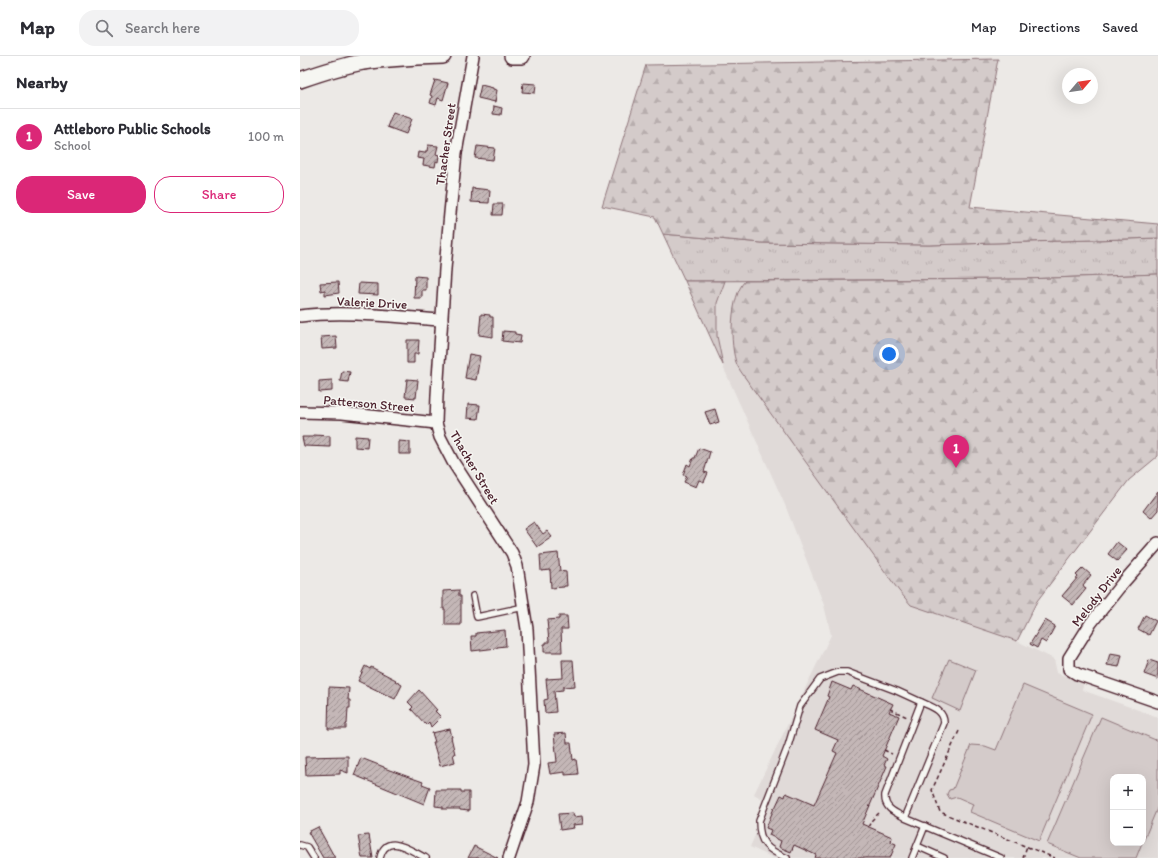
<!DOCTYPE html>
<html lang="en">
<head>
<meta charset="utf-8">
<style>
  body { margin:0; font-family:Itim,sans-serif; background:#f2f2f3; color:#2b2b33 }
  .controls { position:absolute; right:12px; bottom:12px; display:grid; overflow:hidden; border-radius:8px; box-shadow:0 4px 16px #0002 }
  .controls button { width:36px; height:36px; display:grid; place-items:center; padding:0; border:0; border-bottom:1px solid #e1e1e2; background:#fff; color:#2b2b33; font:20px sans-serif }
  .compass { position:absolute; left:762px; top:12px; width:36px; height:36px; border-radius:50%; background:#fff; box-shadow:0 4px 16px #0002; rotate:61deg }
  .you { position:absolute; left:589px; top:298px; width:14px; height:14px; margin:-10px; border:3px solid #fff; border-radius:50%; background:#1a73e8; box-shadow:0 0 0 6px #1a73e833 }
  .badge { display:grid; place-items:center; width:26px; height:26px; border-radius:50%; background:#db2777; color:#fff; font-size:13px; font-weight:700 }
  .pin { position:absolute; translate:-50% -33px; filter:drop-shadow(0 1px 2px #0008) }
  .pin::after { content:''; position:absolute; top:21px; width:14px; height:12px; background:inherit; clip-path:polygon(0 0,100% 0,50% 100%) }
  .list { margin:0; padding:0; list-style:none }
  h2 { display:flex; justify-content:space-between; align-items:center; height:52px; margin:0; padding:0 16px; font-size:17px }
  h2 small { font-size:13px; font-weight:400; color:#7c7c81 }
  .list li { display:grid; grid-template-columns:26px 1fr auto; gap:12px; align-items:center; box-sizing:border-box; height:56px; padding:0 16px; border-top:1px solid #e1e1e2 }
  .list b { display:block; font-size:15px; white-space:nowrap }
  .list p { margin:0; font-size:13px; white-space:nowrap; color:#7c7c81 }
  .list em { font-size:13px; font-style:normal; color:#7c7c81 }
  .actions { display:flex; gap:8px; padding:12px 16px }
  .actions a { flex:1; padding:9px 0; border:1px solid #db2777; border-radius:16px; text-align:center; font-size:14px; color:#db2777 }
  .actions .main { background:#db2777; color:#fff }
  .icon { flex:none; width:22px; height:22px; fill:none; stroke:currentColor; stroke-width:2; stroke-linecap:round; stroke-linejoin:round }
  .map { position:relative; flex:none; width:858px; height:802px; overflow:hidden }
  header { display:flex; align-items:center; gap:24px; box-sizing:border-box; height:56px; padding:0 20px; background:#fff; border-bottom:1px solid #e1e1e2 }
  header strong { font-size:19px }
  nav { display:flex; gap:22px; margin-inline-start:auto; font-size:14px }
  .search { width:280px; height:36px; background:#f2f2f3; display:flex; align-items:center; gap:10px; box-sizing:border-box; padding:0 14px; border-radius:16px; color:#7c7c81; font-size:15px }
  main { display:flex }
  aside { flex:1; background:#fff }
  .map>svg:first-child { display:block }
  .built { fill:#e0dad8; fill-rule:evenodd }
  .grass { fill:url(#grass-tufts); stroke:#8f757a }
  .forest { fill:url(#forest-firs); stroke:#8f757a }
  .pitch { fill:#d4cbca; stroke:#8f757a }
  .building { fill:url(#building-hatch); stroke:#4a1f2b }
  .lines { fill:none; stroke-linecap:round; stroke-linejoin:round }
  .lane-casing { stroke:#4a1f2b; stroke-width:8 }
  .street-casing { stroke:#4a1f2b; stroke-width:14 }
  .secondary-casing { stroke:#4a1f2b; stroke-width:18 }
  .path { stroke:#4a1f2b; stroke-width:1.5; stroke-dasharray:4 3; stroke-linecap:butt }
  .lane { stroke:#f6f6f2; stroke-width:5.5 }
  .street { stroke:#f6f6f2; stroke-width:11 }
  .secondary { stroke:#f6f6f2; stroke-width:15 }
  .labels { text-anchor:middle; stroke-width:3; stroke-linejoin:round; paint-order:stroke }
  .street-label { font-size:13px; fill:#4a1f2b; stroke:#f6f6f2 }
</style>
</head>
<body>
<header>
<strong>Map</strong>
<div class="search"><svg class="icon" aria-label="search" viewBox="0 0 24 24"><circle cx="10" cy="10" r="6"/><path d="M15 15l6 6"/></svg>Search here</div>
<nav><a>Map</a><a>Directions</a><a>Saved</a></nav>
</header>
<main>
<aside>
<h2>Nearby<small></small></h2>
<ul class="list">
<li><span class="badge">1</span><div><b>Attleboro Public Schools</b><p>School</p></div><em>100 m</em></li>
</ul>
<div class="actions"><a class="main">Save</a><a>Share</a></div>
</aside>
<div class="map">
<svg width="858" height="802" viewBox="0 0 858 802">
  <defs>
    <pattern id="grass-tufts" width="24" height="20" patternUnits="userSpaceOnUse"><rect width="24" height="20" fill="#d4cbca"/><path d="M3 7l-1-3M5 7V3M7 7l1-3M15 17l-1-3M17 17v-4M19 17l1-3" fill="none" stroke="#b8aeae"/></pattern>
    <pattern id="forest-firs" width="22" height="20" patternUnits="userSpaceOnUse"><rect width="22" height="20" fill="#d4cbca"/><path d="M5 1l3.5 6h-7zM16 11l3.5 6h-7z" fill="#b8aeae"/></pattern>
    <pattern id="building-hatch" width="6" height="6" patternUnits="userSpaceOnUse"><rect width="6" height="6" fill="#c4b7b7"/><path d="M-1 1l2-2M0 6l6-6M5 7l2-2" fill="none" stroke="#a19495"/></pattern>
  </defs>
  <rect width="100%" height="100%" fill="#ece9e6"/>
  <filter id="ink" filterUnits="userSpaceOnUse"><feTurbulence type="fractalNoise" baseFrequency=".025" numOctaves="2"/><feDisplacementMap in="SourceGraphic" scale="8" xChannelSelector="R" yChannelSelector="G"/><feConvolveMatrix kernelMatrix="1 2 1 2 8 2 1 2 1" color-interpolation-filters="sRGB"/></filter>
  <g filter="url(#ink)">
    <path class="built" d="M698,3L670,151L858,168V400L829,424L737,545L717,585L754,603L757,617L784,627L782,634L858,661V802H473L450,791L469,747L454,738L531,579L524,549L485,449L356,161L302,150L346,9ZM813,721H843V787H813Z"/>
    <polygon class="grass" points="363,178 462,187 629,189 858,182 858,218 725,223 385,225"/>
    <g class="forest">
      <polygon points="698,3 670,151 858,168 858,182 629,189 462,187 363,178 355,161 302,150 346,9"/>
      <path d="M858,218V400L829,424L737,545L717,585L611,549L599,535L453,333C448,325 441,317 437,309C429,289 430,240 445,225L725,223Z"/>
      <polygon points="385,225 425,225 417,247 417,280 423,309"/>
    </g>
    <g class="pitch">
      <polygon points="649,603 676,614 660,655 632,642"/>
      <polygon points="723,629 792,658 739,785 670,756 673,748 657,741 650,743 647,738 649,734 653,733 671,689 685,690 696,694"/>
      <polygon points="801,661 858,685 858,750 843,786 843,721 813,721 813,787 842,787 836,802 781,802 747,788"/>
    </g>
    <g class="building">
      <polygon points="135,24 148,27 143,44 138,42 136,49 130,47 132,40 130,39"/>
      <polygon points="223,27 236,28 235,37 222,36"/>
      <polygon points="181,29 193,32 193,33 197,34 195,46 178,42"/>
      <polygon points="194,50 202,52 201,59 193,58"/>
      <polygon points="93,56 112,63 106,78 87,71"/>
      <polygon points="128,89 138,90 136,98 139,99 138,106 136,105 135,111 123,109 124,103 117,102 118,96 125,97 125,95 127,95"/>
      <polygon points="177,90 195,92 193,104 175,102"/>
      <polygon points="172,132 190,134 189,147 171,146"/>
      <polygon points="194,148 203,148 202,159 193,159"/>
      <polygon points="115,220 126,221 126,234 122,234 122,242 114,242"/>
      <polygon points="38,226 39,237 25,239 25,234 21,235 20,227"/>
      <polygon points="59,227 78,228 78,239 58,238"/>
      <polygon points="181,258 190,259 190,261 193,261 193,281 179,279"/>
      <polygon points="203,275 215,276 215,278 221,279 220,287 202,285"/>
      <polygon points="36,280 37,292 22,293 21,281"/>
      <polygon points="107,284 119,284 118,298 114,298 114,307 107,307"/>
      <polygon points="169,298 180,300 176,324 165,322"/>
      <polygon points="42,315 50,316 48,326 40,325"/>
      <polygon points="107,323 118,324 116,342 105,341"/>
      <polygon points="32,324 32,335 19,336 19,325"/>
      <polygon points="168,348 180,349 178,363 167,362"/>
      <polygon points="415,353 419,366 410,369 405,356"/>
      <polygon points="14,379 30,380 30,391 4,390 2,381 13,381"/>
      <polygon points="55,380 68,381 67,392 55,391"/>
      <polygon points="99,385 110,386 110,398 99,398"/>
      <polygon points="399,392 410,396 404,416 408,417 404,426 399,424 396,431 384,426 387,420 383,419 387,408 390,410 393,402 395,402"/>
      <polygon points="858,435 858,454 851,462 843,455"/>
      <polygon points="234,466 243,478 247,475 252,481 237,491 224,473"/>
      <polygon points="817,486 827,494 817,505 808,498"/>
      <polygon points="258,497 260,515 266,516 267,530 264,530 264,531 251,532 250,514 241,515 240,499"/>
      <polygon points="783,512 791,519 783,529 786,533 773,549 762,540 778,521 776,519"/>
      <polygon points="159,534 159,540 161,540 161,569 145,569 145,553 143,553 143,535"/>
      <polygon points="845,559 856,565 849,579 838,573"/>
      <polygon points="259,560 267,560 268,573 261,573 262,596 244,596 244,588 246,588 246,586 249,586 247,564 259,563"/>
      <polygon points="745,564 755,570 746,587 741,584 737,592 730,588"/>
      <polygon points="205,574 206,590 197,591 197,592 172,595 171,580 176,580 176,577"/>
      <polygon points="810,597 822,599 819,611 807,609"/>
      <polygon points="262,604 273,604 275,630 263,631 263,634 254,635 256,656 245,657 244,644 248,643 246,623 263,622"/>
      <polygon points="849,604 858,607 858,623 844,618"/>
      <polygon points="65,610 70,613 71,611 96,624 95,625 102,629 95,643 58,625"/>
      <polygon points="532,626 551,634 553,630 593,648 589,656 599,660 582,700 587,703 584,709 587,710 562,768 592,781 591,786 596,788 590,802 515,802 516,799 494,789 491,796 479,791 481,785 469,779 471,774 466,772 474,752 475,752 481,739 485,741 486,737 514,749 537,697 533,695 538,684 515,674 529,641 527,640"/>
      <polygon points="29,631 49,632 48,644 50,644 50,652 48,652 47,668 46,668 46,673 28,673"/>
      <polygon points="119,634 137,654 135,655 141,661 131,671 129,666 126,669 111,653 113,651 108,646"/>
      <polygon points="150,673 152,681 151,681 155,698 153,698 155,706 140,710 133,686 135,686 132,677"/>
      <polygon points="266,677 267,687 271,687 273,704 276,703 278,718 265,719 265,716 250,718 248,707 257,706 254,678"/>
      <polygon points="48,700 48,717 40,714 40,718 6,719 5,701"/>
      <polygon points="61,702 84,711 84,712 123,726 122,728 130,731 124,748 54,719"/>
      <polygon points="136,734 161,734 161,736 169,736 169,755 160,754 160,753 143,753 143,751 135,750"/>
      <polygon points="273,757 274,761 282,760 283,768 273,769 274,772 260,774 258,758"/>
      <polygon points="18,771 35,802 23,802 8,776"/>
      <polygon points="69,779 73,802 62,802 58,780"/>
      <polygon points="174,790 198,802 168,802"/>
    </g>
    <g class="lines">
      <defs>
        <g id="lane">
          <polyline points="173,540 177,561 224,551"/>
          <path d="M605,762L644,667C644,654 632,651 621,646L585,739C584,752 594,756 604,761L605,762L701,802"/>
          <polyline points="0,789 7,791 14,802"/>
          <polyline points="617,790 644,802"/>
          <path d="M80,802C86,775 111,795 126,802"/>
          <path d="M487,802C467,794 459,787 459,765L488,690L500,650L520,623L538,616H547L597,635L621,646"/>
          <polyline points="612,802 625,770"/>
        </g>
        <g id="street">
          <polyline points="173,0 156,97 150,157 145,213 137,339 136,367 140,381 153,406 212,497 217,510 227,573 234,709 228,746 209,802"/>
          <path d="M0,260C45,254 97,261 142,264"/>
          <polyline points="0,356 42,357 136,367"/>
          <polyline points="858,487 821,529 791,567 769,602 769,613 777,618 858,646"/>
        </g>
        <g id="secondary">
          <polyline points="212,0 222,0"/>
          <path d="M0,24C20,17 41,10 63,6C89,2 116,1 143,0"/>
        </g>
      </defs>
      <use href="#lane" class="lane-casing"/>
      <use href="#street" class="street-casing"/>
      <use href="#secondary" class="secondary-casing"/>
      <g class="path">
        <polyline points="590,653 607,661"/>
        <polyline points="659,675 632,734 640,756 755,802"/>
        <polyline points="584,694 592,698"/>
        <polyline points="568,771 572,764 579,757"/>
        <polyline points="723,802 727,790"/>
      </g>
      <use href="#lane" class="lane"/>
      <use href="#street" class="street"/>
      <use href="#secondary" class="secondary"/>
    </g>
  </g>
  <g class="labels">
    <g class="street-label">
      <text transform="translate(145 88) rotate(-82)" y="5">Thacher Street</text>
      <text transform="translate(72 246) rotate(3)" y="5">Valerie Drive</text>
      <text transform="translate(69 347) rotate(5)" y="5">Patterson Street</text>
      <text transform="translate(175 411) rotate(59)" y="5">Thacher Street</text>
      <text transform="translate(796 540) rotate(-52)" y="5">Melody Drive</text>
    </g>
  </g>
</svg>
<div class="controls">
<button>+</button>
<button>−</button>
</div>
<svg class="compass" viewBox="-18 -18 36 36"><path d="M0-13l5 13h-10z" fill="#e53935"/><path d="M0 13l5-13h-10z" fill="#7c7c81"/></svg>
<div class="you"></div>
<div class="pin badge" style="left:656px;top:412px">1</div>
</div>
</main>
</body>
</html>
